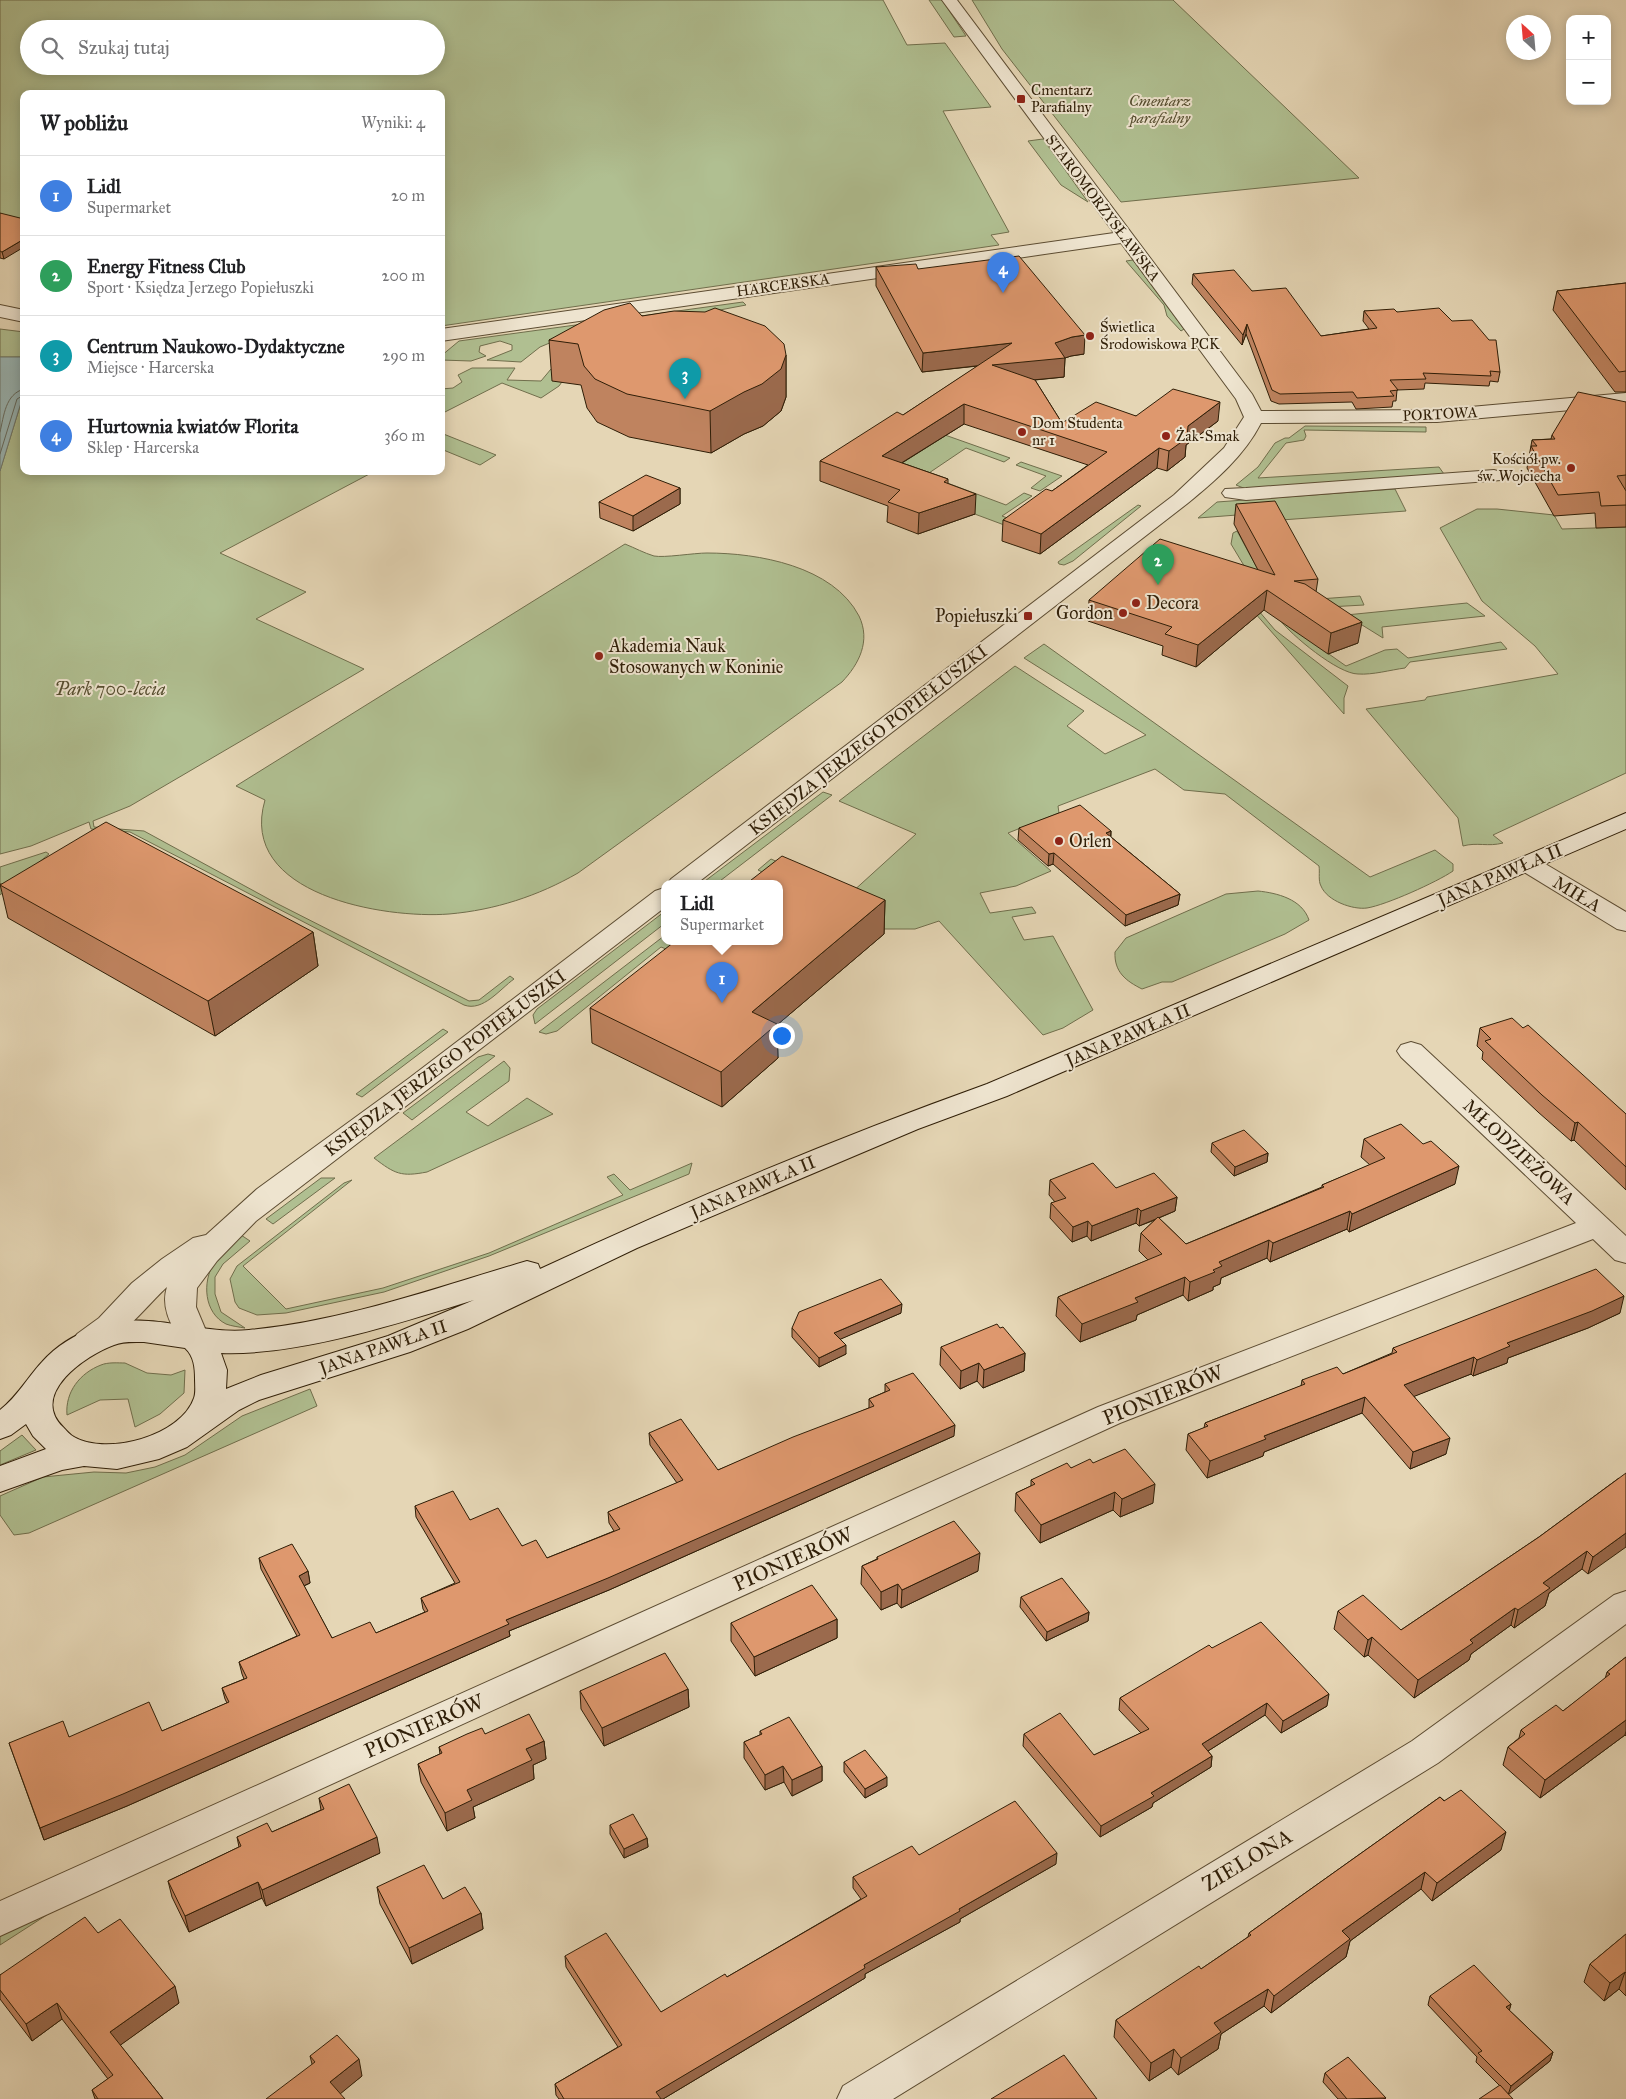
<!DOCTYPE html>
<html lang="pl">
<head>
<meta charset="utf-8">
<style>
  body { margin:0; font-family:"IM FELL Great Primer",serif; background:#f2f2f2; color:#202124 }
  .controls { position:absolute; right:15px; top:15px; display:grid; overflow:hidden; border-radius:10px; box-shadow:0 2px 12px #0003 }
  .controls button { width:45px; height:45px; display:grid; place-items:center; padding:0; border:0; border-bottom:1px solid #e0e0e0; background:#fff; color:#202124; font:25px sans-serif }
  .compass { position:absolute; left:1506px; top:15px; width:45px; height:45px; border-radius:50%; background:#fff; box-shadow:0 2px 12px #0003; rotate:334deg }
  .you { position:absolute; left:781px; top:1035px; width:18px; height:18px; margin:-12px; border:4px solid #fff; border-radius:50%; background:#1a73e8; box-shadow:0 0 0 8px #1a73e833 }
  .badge { display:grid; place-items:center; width:32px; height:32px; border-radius:50%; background:#db2777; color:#fff; font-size:16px; font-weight:700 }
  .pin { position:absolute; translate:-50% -41px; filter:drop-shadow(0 1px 2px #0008) }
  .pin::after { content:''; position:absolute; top:26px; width:18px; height:15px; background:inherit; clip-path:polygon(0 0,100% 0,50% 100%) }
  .popup { position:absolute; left:661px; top:880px; width:122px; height:65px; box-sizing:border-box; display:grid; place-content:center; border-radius:10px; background:#fff; filter:drop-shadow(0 1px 4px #0005); font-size:16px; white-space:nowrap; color:#757577 }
  .popup b { font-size:19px; color:#202124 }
  .popup::after { content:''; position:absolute; left:50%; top:100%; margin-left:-10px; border:10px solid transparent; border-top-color:#fff }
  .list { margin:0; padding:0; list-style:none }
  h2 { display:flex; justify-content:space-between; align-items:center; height:65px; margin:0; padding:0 20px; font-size:21px }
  h2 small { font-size:16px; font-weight:400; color:#757577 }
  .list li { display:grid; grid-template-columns:32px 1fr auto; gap:15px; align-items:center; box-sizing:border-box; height:80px; padding:0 20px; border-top:1px solid #e0e0e0 }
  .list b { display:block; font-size:19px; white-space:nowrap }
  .list p { margin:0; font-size:16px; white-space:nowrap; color:#757577 }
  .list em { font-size:16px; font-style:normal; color:#757577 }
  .icon { flex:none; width:28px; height:28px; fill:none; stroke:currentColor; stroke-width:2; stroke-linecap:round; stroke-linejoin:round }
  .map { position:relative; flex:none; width:1626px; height:2099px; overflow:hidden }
  .search { position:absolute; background:#fff; box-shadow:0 2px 12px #0003; left:20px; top:20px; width:425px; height:55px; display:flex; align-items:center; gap:12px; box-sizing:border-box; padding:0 18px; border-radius:28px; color:#757577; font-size:19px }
  .panel { position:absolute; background:#fff; box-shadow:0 2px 12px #0003; left:20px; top:90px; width:425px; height:385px; border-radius:10px }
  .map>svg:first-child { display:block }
  .green { fill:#b0bf91; stroke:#706e4c; fill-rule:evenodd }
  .water { fill:#99b7b7; stroke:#6f7a71 }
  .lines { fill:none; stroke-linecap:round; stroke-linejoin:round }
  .shore { stroke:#646a5f; stroke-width:1 }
  .street-casing { stroke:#5c4c32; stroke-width:2 }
  .secondary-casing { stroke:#2f1e07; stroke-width:2 }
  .street { fill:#eee4cf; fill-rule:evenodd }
  .secondary { fill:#eee4cf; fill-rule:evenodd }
  .wall { fill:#bf835f; stroke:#2f1e07 }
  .shaded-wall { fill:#9b6a4d; stroke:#2f1e07 }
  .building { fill:#de986e; stroke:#2f1e07 }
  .poi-dot { fill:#8f2418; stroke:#eee4cf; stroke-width:2 }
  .labels { text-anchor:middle; stroke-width:4; stroke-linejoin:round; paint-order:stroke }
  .far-poi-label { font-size:15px; fill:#2f1e07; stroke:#eee4cf; text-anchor:start }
  .far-park-label { font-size:15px; font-style:italic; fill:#564e30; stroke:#eee4cf }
  .far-street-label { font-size:15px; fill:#2f1e07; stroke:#eee4cf }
  .poi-label { font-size:18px; fill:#2f1e07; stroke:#eee4cf; text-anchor:start }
  .park-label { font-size:18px; font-style:italic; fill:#564e30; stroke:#eee4cf }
  .street-label { font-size:18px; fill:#2f1e07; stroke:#eee4cf }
  .near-street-label { font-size:21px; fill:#2f1e07; stroke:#eee4cf }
</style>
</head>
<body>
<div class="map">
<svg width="1626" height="2099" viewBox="0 0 1626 2099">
  <rect width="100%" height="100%" fill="#e5d6b5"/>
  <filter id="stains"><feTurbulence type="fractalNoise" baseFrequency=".004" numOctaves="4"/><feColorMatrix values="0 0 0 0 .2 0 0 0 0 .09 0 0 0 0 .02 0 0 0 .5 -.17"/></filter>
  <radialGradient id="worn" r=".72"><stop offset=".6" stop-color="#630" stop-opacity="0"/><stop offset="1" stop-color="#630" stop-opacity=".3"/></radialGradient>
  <g class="green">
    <path d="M0,0H883L907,45L945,43L991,107L943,111L1009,232L991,235L999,245L441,326V94H24V224L0,218ZM29,29H436V66H29Z"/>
    <polygon points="929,0 942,0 966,36 954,37"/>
    <polygon points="972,0 1173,0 1359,178 1121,202 1002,49"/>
    <polygon points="1043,139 1088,202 1061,185 1028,141"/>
    <polygon points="1133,260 1184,329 1181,331 1167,316 1164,305 1126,261"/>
    <polygon points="743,302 746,305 552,342 540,347 521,362 487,360 512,350 512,345 500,341 480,346 479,352 486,356 471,361 441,360 441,356 459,341"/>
    <polygon points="0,329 24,332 24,357 0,357"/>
    <polygon points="472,368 515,368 507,380 541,381 551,369 569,372 559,386 541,398 502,383 441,414 441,389 453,388 462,382 458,375"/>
    <path d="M24,393V471H375L220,553L306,592L256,619L364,669L130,806L93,821L94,827L144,831L276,903L469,1001L479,1000L510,976L514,979C500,989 483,1012 464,1005L130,832L91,829L89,822L31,846L0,854V471Z"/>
    <polygon points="1305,426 1426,427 1426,432 1304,430 1306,436 1304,440 1286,443 1258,478 1439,467 1444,474 1246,489 1236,485 1258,467 1275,443 1285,438 1289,438"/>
    <polygon points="441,433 496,455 480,465 441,449"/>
    <polygon points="945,435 1010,458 1004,462 966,448 926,475 1006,505 1024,493 1032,496 1002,516 1023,524 1023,532 878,478"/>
    <polygon points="1021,462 1062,476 1040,491 1031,488 1046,476 1016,465"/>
    <polygon points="1395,489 1406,511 1281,520 1237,515 1198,518 1217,502"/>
    <polygon points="1138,505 1141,506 1073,561 1064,565 1059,564 1058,562"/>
    <path d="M1477,509H1497L1554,515L1562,529L1626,527V773L1493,835L1503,843C1488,847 1477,842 1463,846L1458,818L1366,709L1425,700L1427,697L1558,674L1535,646L1482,601L1440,528Z"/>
    <polygon points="1237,531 1276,603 1264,599 1231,544 1233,533"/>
    <path d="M625,544C635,548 644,553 654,556C664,558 694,553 707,553C758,553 833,566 859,616C871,641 859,664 842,682L578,873C538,896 495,910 449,914C385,919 237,895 265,800L236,786Z"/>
    <polygon points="1209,561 1219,564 1275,630 1348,686 1344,698 1344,714"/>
    <polygon points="1360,596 1364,605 1328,607 1319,599"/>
    <polygon points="1467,603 1485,616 1382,627 1383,638 1346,615"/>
    <path d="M1279,619L1346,666L1385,650L1397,649L1408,658L1501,642L1507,649L1410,662L1405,668C1390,670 1373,675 1358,674C1338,674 1291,635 1279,619Z"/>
    <path d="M1044,644L1370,877L1435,850L1453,864V871C1437,882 1386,905 1367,908C1353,910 1327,901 1321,886C1318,881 1320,872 1319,866L1225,794L1184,790L1155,769L1058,806L1059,813L1008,833L1051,871L1016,886L980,893L990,913L1032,907L1036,913L1012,917L1024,940L1053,936L1093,1010L1063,1028L1043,1035L939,921L915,929H884L758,870L771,859L850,894L916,834L839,801L1015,666L1084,711L1067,726L1105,754L1146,735L1024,658Z"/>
    <polygon points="823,792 832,795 716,884 701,884"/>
    <polygon points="46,852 49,854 0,895 0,867"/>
    <path d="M1258,891C1277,893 1302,899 1309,920L1285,934L1172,982H1162L1142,989C1126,981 1114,972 1115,952L1126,938L1226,894Z"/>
    <polygon points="664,912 664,924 535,1024 533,1015 537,1009"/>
    <polygon points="664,936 664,942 687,942 674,952 661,947 557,1031 546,1034 539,1032"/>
    <polygon points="443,1029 448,1032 362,1097 356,1094"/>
    <polygon points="488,1054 495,1056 412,1120 403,1113 478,1057"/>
    <path d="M504,1061L510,1068L509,1081L466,1112L488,1126L527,1098L553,1114L427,1172C401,1177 395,1174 374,1158Z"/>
    <polygon points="692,1163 689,1174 489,1256 384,1292 286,1313 257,1315 239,1308 235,1302 230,1279 237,1266 344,1183 352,1180 243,1266 286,1309 383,1288 489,1253 623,1195 607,1177 614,1174 630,1190"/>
    <polygon points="321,1178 335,1178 273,1224 266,1219"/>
    <path d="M241,1235L250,1241L223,1264L215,1277V1294L221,1312L245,1328C239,1327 231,1326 226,1324C204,1313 202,1282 214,1263C221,1253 232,1244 241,1235Z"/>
    <path d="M125,1363L147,1373L171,1375L185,1370L184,1393L160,1414L135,1427L128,1399L100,1400L67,1415C65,1392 80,1373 101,1365C108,1362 118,1363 125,1363Z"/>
    <polygon points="310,1389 317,1406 29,1533 14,1535 0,1515 0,1496 43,1477 94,1472 126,1473 155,1467 185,1455 242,1416"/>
    <polygon points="22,1435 36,1450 0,1465 0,1451"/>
    <polygon points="56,1909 0,1945 0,1935"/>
  </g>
  <polygon class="water" points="0,357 24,357 24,393 0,471"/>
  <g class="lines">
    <g class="shore">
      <path d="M0,432C4,416 5,394 24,389"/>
      <polyline points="0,454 17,399 24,395"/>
    </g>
    <defs>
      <g id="street">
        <path d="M942,0H957L1252,394L1261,411L1437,410L1626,393V405L1437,422L1261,423C1244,456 1216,480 1188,503L696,884H667L671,879L1174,495L1224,448L1244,417L1236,399L1121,243L441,341V329L1114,233Z"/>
        <polygon points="0,305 24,310 24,322 0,317"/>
        <polygon points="1494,470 1501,472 1504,476 1501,480 1246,500 1225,497 1222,493 1225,489 1246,488"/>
        <polygon points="1528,856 1537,859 1626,912 1626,931 1617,929 1519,869 1515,864 1519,859"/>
        <path d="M664,888V908L256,1221L217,1261L197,1288L196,1307L209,1338L205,1346L194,1349L183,1346C173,1328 160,1309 167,1287C150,1302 110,1352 88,1353C85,1353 80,1351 77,1350L72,1342L77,1334L99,1318L132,1283L162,1259L193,1238L206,1235L257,1189L408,1079L655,891Z"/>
        <polygon points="1411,1042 1421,1045 1626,1236 1626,1263 1615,1260 1593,1239 1120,1423 0,1936 0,1901 1098,1407 1576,1223 1401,1057 1397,1051 1401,1045"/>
        <polygon points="1626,1591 1626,1624 1438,1763 893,2099 837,2099 843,2086 1412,1741 1614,1595"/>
      </g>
      <path id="secondary" d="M1626,813V829L1007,1096L918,1129L637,1248L468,1329L410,1352L259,1400L239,1410L187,1447L159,1459L117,1469L84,1466L62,1470L0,1492V1466L46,1449L33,1436L26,1424L11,1435L0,1439V1410C17,1397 28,1377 42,1362C56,1346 76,1334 96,1327C147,1309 196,1335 249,1330C345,1321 435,1288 527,1261L538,1264L540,1269C686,1201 836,1138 987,1084ZM474,1300L388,1336L261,1375L226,1389L227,1370L221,1353C298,1356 400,1323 474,1300ZM144,1342L185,1348C194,1356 195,1368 195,1379C195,1385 196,1393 194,1398C181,1436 107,1456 74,1437C70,1435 66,1430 63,1427C29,1394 86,1355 114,1345C123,1341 134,1342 144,1342Z"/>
    </defs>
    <use href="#street" class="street-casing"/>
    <use href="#secondary" class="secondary-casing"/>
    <use href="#street" class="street"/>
    <use href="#secondary" class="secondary"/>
  </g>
  <g class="wall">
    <polygon points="0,213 4,259 0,258"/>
    <polygon points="876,267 918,269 1084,354 1071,356 1065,358 1064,377 1035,380 1062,423 1136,416 1218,421 1186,445 1185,457 1167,471 1157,468 1040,554 1002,541 1003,520 1052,491 1088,465 964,424 902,463 948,479 948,484 975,514 918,534 887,522 888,506 820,481 820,461 903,415 978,366 922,372 876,286"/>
    <polygon points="1193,274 1252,291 1321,336 1369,329 1363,321 1364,311 1397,312 1500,372 1498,382 1490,381 1489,386 1425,383 1424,389 1397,390 1396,401 1393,401 1392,407 1356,409 1352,402 1279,404 1271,401 1246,334 1242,345 1192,284"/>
    <polygon points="1626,283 1626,392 1615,392 1553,310 1557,291"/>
    <polygon points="642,316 786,355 786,397 781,411 763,426 744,434 711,453 629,437 597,422 587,408 581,385 552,381 549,340"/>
    <polygon points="1626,402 1626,527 1596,528 1595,513 1554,516 1527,468 1532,440 1551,439 1552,435"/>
    <polygon points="680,488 680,504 633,531 600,518 599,502"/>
    <polygon points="1236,504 1318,579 1316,592 1358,643 1328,654 1264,610 1196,667 1162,655 1163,646 1088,621 1089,600 1258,570 1234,524"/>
    <polygon points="1019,828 1111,831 1111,837 1180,894 1178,905 1125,926 1053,864 1048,866 1018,840"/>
    <polygon points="0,884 313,932 318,966 215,1036 8,918"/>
    <polygon points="885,900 884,934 777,1025 778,1058 722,1107 592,1043 590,1008"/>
    <polygon points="1480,1028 1523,1028 1626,1114 1626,1190 1574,1140 1571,1141 1538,1112 1482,1059 1483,1052 1477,1046"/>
    <polygon points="1364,1139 1455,1184 1349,1232 1347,1229 1270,1262 1267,1258 1221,1278 1220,1284 1213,1287 1213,1290 1188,1301 1183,1295 1137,1315 1136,1320 1080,1342 1056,1316 1058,1297 1148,1260 1139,1251 1141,1233 1155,1220 1139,1226 1136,1223 1091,1241 1087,1236 1072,1242 1050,1218 1051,1203 1055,1202 1049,1195 1050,1180 1116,1188 1177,1197 1175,1211 1159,1218 1186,1244 1322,1187 1322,1185 1370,1165 1361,1157"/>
    <polygon points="1212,1143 1268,1153 1267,1162 1234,1176 1211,1152"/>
    <polygon points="901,1313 840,1339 846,1354 819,1367 792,1337 792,1328"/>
    <polygon points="1620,1313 1588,1328 1508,1358 1507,1363 1473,1376 1471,1374 1414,1396 1446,1454 1410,1469 1362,1413 1264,1452 1263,1456 1207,1478 1186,1450 1188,1434 1204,1428 1205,1423 1301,1386 1302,1380 1343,1374 1392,1353 1393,1348"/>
    <polygon points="941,1347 1025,1353 1024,1371 983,1388 977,1381 960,1389 940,1365"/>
    <polygon points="885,1384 954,1436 609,1590 509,1631 510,1636 127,1806 44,1840 9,1743 69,1737 162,1731 227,1703 225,1699 222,1688 244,1679 242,1674 239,1662 297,1636 261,1569 259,1558 308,1571 310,1583 304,1586 332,1638 376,1633 425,1612 423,1609 421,1598 455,1583 416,1517 415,1506 470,1520 547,1558 614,1531 609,1523 608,1512 677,1483 650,1445 649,1433 718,1470 869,1408 869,1399 885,1392"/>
    <polygon points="1093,1463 1153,1503 1120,1517 1113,1510 1040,1543 1015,1511 1016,1493 1031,1486 1031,1480 1071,1468"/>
    <polygon points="1619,1478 1588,1574 1582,1569 1549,1593 1545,1606 1514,1628 1511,1625 1471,1654 1469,1660 1414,1698 1368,1655 1364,1657 1334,1629 1338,1611 1401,1630 1539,1537"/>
    <polygon points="877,1557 978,1571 901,1608 897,1603 881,1610 861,1584 862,1566 877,1559"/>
    <polygon points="1021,1597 1089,1612 1088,1621 1046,1641 1020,1607"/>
    <polygon points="837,1619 837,1638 755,1676 731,1641 731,1623"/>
    <polygon points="1212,1648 1327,1706 1281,1733 1265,1715 1208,1751 1212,1756 1211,1767 1153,1803 1152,1807 1100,1837 1023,1746 1024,1734 1094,1755 1141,1733 1119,1710 1120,1698"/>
    <polygon points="1626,1657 1626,1736 1625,1735 1540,1798 1503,1765 1508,1747 1519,1738 1521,1730 1563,1711 1605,1679 1607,1672"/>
    <polygon points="688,1689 689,1707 604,1746 581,1709 580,1691"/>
    <polygon points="760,1731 822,1766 822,1781 792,1796 784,1782 765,1790 744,1758 744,1742 760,1735"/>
    <polygon points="485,1734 544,1741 546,1759 533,1765 534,1779 473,1807 475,1818 447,1831 421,1782 418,1764 440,1754 439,1747"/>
    <polygon points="844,1762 887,1786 865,1798 844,1772"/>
    <polygon points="1440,1797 1501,1850 1432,1901 1421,1889 1350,1941 1346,1957 1271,2013 1264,2006 1221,2034 1218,2049 1178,2075 1171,2067 1149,2081 1114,2037 1116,2020 1201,1969 1248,1937 1249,1933"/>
    <polygon points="319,1798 380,1853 266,1906 262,1898 189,1932 172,1897 168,1881 239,1847 237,1837 272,1832 321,1810"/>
    <polygon points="610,1825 647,1838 648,1847 624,1858 610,1834"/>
    <polygon points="919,1855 1056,1864 960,1919 960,1922 865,1974 865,1978 663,2099 559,2099 556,2095 555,2084 618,2047 566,1967 565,1956 661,2012 727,1977 861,1899 853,1888 853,1877"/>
    <polygon points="377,1887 443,1899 481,1913 483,1929 412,1964 380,1904"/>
    <polygon points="98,1933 179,2003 120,2045 163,2099 95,2099 92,2090 108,2079 62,2019 32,2041 0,1999 0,1975"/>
    <polygon points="1626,1934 1626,1996 1619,1989 1604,2001 1584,1982 1590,1964"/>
    <polygon points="1430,1996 1511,2004 1509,2010 1553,2052 1550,2061 1508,2094 1476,2062 1477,2057 1428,2005"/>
    <polygon points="310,2056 362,2076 340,2093 312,2064"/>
    <polygon points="1325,2073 1386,2099 1338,2099 1323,2082"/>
  </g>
  <g class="shaded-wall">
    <polygon points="24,239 24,247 4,259 2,252"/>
    <polygon points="1247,324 1246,334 1242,345 1243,335"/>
    <polygon points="1085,335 1084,354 1071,356 1065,358 1064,377 991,384 992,365 1055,343 1072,337"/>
    <polygon points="1012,343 1011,362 922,372 923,353"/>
    <polygon points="786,355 786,397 781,411 763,426 744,434 711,453 710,411"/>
    <polygon points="1220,402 1218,421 1186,445 1185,457 1167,471 1169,451 1188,426"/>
    <polygon points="964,404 964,424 882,475 882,456"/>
    <polygon points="1159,448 1157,468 1040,554 1041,534"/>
    <polygon points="680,488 680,504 633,531 633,516"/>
    <polygon points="976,494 975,514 918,534 919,513"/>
    <polygon points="1267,590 1264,610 1196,667 1198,645"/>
    <polygon points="1362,622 1358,643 1328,654 1331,633"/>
    <polygon points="1111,831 1110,842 1106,833"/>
    <polygon points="1054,853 1053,864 1048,866 1049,854"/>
    <polygon points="1180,894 1178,905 1125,926 1126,915"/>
    <polygon points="885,900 884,934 777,1025 778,1058 722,1107 721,1072 752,1012"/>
    <polygon points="313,932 318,966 215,1036 208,1001"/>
    <polygon points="1578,1122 1574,1140 1571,1141 1575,1123"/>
    <polygon points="1268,1153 1267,1162 1234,1176 1235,1167"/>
    <polygon points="1459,1166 1455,1184 1349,1232 1352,1214"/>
    <polygon points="1177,1197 1175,1211 1139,1226 1141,1211"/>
    <polygon points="1138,1208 1136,1223 1091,1241 1092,1226"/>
    <polygon points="1350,1211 1347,1229 1270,1262 1273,1243"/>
    <polygon points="1088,1221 1087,1236 1072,1242 1073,1227"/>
    <polygon points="1269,1240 1267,1258 1221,1278 1220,1284 1213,1287 1213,1290 1188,1301 1190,1282 1213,1270 1219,1262"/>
    <polygon points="1185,1277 1183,1295 1137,1315 1136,1320 1080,1342 1082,1324 1135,1298"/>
    <polygon points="1624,1296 1620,1313 1588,1328 1508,1358 1507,1363 1473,1376 1477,1360 1507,1343"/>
    <polygon points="902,1304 901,1313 834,1342 834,1333"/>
    <polygon points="846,1345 846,1354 819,1367 819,1358"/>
    <polygon points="1025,1353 1024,1371 983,1388 984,1370"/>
    <polygon points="1474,1357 1471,1374 1400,1402 1404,1385"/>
    <polygon points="979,1363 977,1381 960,1389 961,1371"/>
    <polygon points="1365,1397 1362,1413 1264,1452 1263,1456 1207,1478 1210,1461 1264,1436"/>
    <polygon points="955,1425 954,1436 609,1590 509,1631 510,1636 127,1806 44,1840 40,1828 506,1620"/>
    <polygon points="1450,1438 1446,1454 1410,1469 1413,1452"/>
    <polygon points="1155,1484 1153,1503 1120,1517 1122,1499"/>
    <polygon points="1115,1492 1113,1510 1040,1543 1041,1525"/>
    <polygon points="1626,1533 1626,1547 1588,1574 1593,1557"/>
    <polygon points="1587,1551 1582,1569 1549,1593 1545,1606 1514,1628 1518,1610 1543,1583"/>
    <polygon points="980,1553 978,1571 901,1608 902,1590"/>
    <polygon points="308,1571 310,1583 301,1587 299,1576"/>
    <polygon points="898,1584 897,1603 881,1610 881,1592"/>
    <polygon points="1515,1608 1511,1625 1471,1654 1469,1660 1414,1698 1418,1680 1470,1640"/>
    <polygon points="1089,1612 1088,1621 1046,1641 1047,1632"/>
    <polygon points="837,1619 837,1638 755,1676 754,1657"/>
    <polygon points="1372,1637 1368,1655 1364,1657 1368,1640"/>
    <polygon points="688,1689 689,1707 604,1746 602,1728"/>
    <polygon points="1329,1694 1327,1706 1281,1733 1283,1721"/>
    <polygon points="1267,1703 1265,1715 1200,1756 1202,1744"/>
    <polygon points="1626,1720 1626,1731 1625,1735 1540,1798 1545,1780"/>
    <polygon points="544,1741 546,1759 533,1765 534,1779 473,1807 475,1818 447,1831 445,1813 467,1790 526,1749"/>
    <polygon points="1212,1756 1211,1767 1153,1803 1152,1807 1100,1837 1101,1826 1151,1793"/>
    <polygon points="783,1766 784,1782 765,1790 765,1775"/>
    <polygon points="822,1766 822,1781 792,1796 792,1780"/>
    <polygon points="887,1777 887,1786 865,1798 865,1789"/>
    <polygon points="1506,1832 1501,1850 1432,1901 1437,1883"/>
    <polygon points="377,1837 380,1853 266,1906 262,1890"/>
    <polygon points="647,1838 648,1847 624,1858 624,1849"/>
    <polygon points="1057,1853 1056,1864 960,1919 960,1922 865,1974 865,1978 663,2099 657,2099 656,2092 864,1965 959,1909"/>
    <polygon points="1425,1872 1421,1889 1350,1941 1346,1957 1271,2013 1274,1996 1342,1931"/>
    <polygon points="258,1882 262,1898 189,1932 185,1916"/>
    <polygon points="481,1913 483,1929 412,1964 409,1948"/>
    <polygon points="1625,1972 1619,1989 1604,2001 1610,1983"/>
    <polygon points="175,1986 179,2003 115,2049 110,2032"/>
    <polygon points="1268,1989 1264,2006 1221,2034 1218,2049 1178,2075 1181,2058 1214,2023"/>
    <polygon points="57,2003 62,2019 32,2041 26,2024"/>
    <polygon points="1511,2004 1509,2012 1506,2007"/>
    <polygon points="1174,2049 1171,2067 1149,2081 1151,2063"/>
    <polygon points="1553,2052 1550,2061 1508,2095 1511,2086"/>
    <polygon points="359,2059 362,2076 334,2099 330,2082"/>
  </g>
  <g class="building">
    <polygon points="0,213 24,219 24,239 2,252 0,251"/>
    <polygon points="1019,256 1085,335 1072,337 1055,343 1065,358 992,365 1035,380 1062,423 1096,402 1136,416 1173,389 1220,402 1188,426 1187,438 1169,451 1159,448 1041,534 1003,520 1046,489 1052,491 1107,452 964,404 882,456 948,479 944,482 976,494 919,513 888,502 900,490 820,461 897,412 903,415 1012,343 923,353 876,267 916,264 918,269"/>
    <polygon points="1234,270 1252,291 1286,288 1321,336 1377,328 1364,311 1394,309 1397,312 1439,308 1452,321 1472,320 1489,340 1496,340 1500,372 1490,371 1491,376 1423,373 1426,379 1390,380 1398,390 1390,391 1394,396 1357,398 1353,392 1280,394 1272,390 1247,324 1243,335 1193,274"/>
    <polygon points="1626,283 1626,371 1619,372 1557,291"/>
    <polygon points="630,303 642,316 674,311 705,312 715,308 765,326 784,344 786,355 781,369 762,384 744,392 710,411 627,394 595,379 584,366 578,344 549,340 604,310"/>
    <polygon points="1578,392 1626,402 1626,475 1617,476 1626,491 1626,505 1601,506 1599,492 1558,495 1531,446 1537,446 1532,440 1555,439 1552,435"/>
    <polygon points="646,475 680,488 633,516 599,502"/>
    <polygon points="1275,501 1318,579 1294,581 1305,584 1362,622 1331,633 1267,590 1198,645 1165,634 1172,627 1089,600 1160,539 1275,575 1236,504"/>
    <polygon points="1080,805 1111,831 1106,833 1180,894 1126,915 1054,853 1049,854 1019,828"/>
    <polygon points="106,822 313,932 208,1001 0,885"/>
    <polygon points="782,856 885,900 752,1012 777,1024 721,1072 590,1008 674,942 780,942 780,884 746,884"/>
    <polygon points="1512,1018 1523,1028 1528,1025 1626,1114 1626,1167 1578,1122 1575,1123 1542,1095 1485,1041 1491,1039 1480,1028"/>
    <polygon points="1401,1124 1423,1144 1431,1141 1459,1166 1352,1214 1350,1211 1273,1243 1269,1240 1219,1262 1222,1266 1213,1270 1215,1272 1190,1282 1185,1277 1135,1298 1138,1302 1082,1324 1058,1297 1162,1254 1141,1233 1158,1217 1186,1244 1324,1187 1322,1185 1385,1158 1364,1139"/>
    <polygon points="1244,1130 1268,1153 1235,1167 1212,1143"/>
    <polygon points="1093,1163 1116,1188 1154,1173 1177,1197 1141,1211 1138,1208 1092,1226 1088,1221 1073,1227 1051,1203 1066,1198 1050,1180"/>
    <polygon points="1596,1269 1624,1296 1592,1311 1507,1343 1510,1346 1477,1360 1474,1357 1404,1385 1450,1438 1413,1452 1365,1397 1264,1436 1266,1439 1210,1461 1188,1434 1208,1426 1205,1423 1305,1384 1302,1380 1337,1367 1343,1374 1397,1352 1393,1348"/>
    <polygon points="881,1279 902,1304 834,1333 846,1345 819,1358 792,1328 799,1312"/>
    <polygon points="997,1324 1000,1328 1003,1327 1025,1353 984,1370 979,1363 961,1371 941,1347"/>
    <polygon points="913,1373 955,1425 608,1578 506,1620 509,1624 123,1794 40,1828 9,1743 63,1721 69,1737 149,1702 162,1731 229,1702 222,1688 247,1678 239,1662 300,1635 259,1558 292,1544 308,1571 299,1576 332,1638 370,1622 376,1633 428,1611 421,1598 460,1582 415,1506 453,1491 470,1520 498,1508 522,1546 536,1540 547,1558 620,1529 608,1512 683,1480 649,1433 681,1419 718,1470 793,1437 874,1406 869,1399 890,1390 885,1384"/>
    <polygon points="1125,1449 1155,1484 1122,1499 1115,1492 1041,1525 1016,1493 1035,1484 1031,1480 1067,1463 1071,1468 1090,1459 1093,1463"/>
    <polygon points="1626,1473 1626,1533 1593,1557 1587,1551 1543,1583 1550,1588 1518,1610 1515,1608 1470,1640 1473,1643 1418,1680 1372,1637 1368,1640 1338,1611 1363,1595 1401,1630 1539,1537"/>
    <polygon points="954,1521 980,1553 902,1590 898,1584 881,1592 862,1566 878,1559 877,1557"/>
    <polygon points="1062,1578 1089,1612 1047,1632 1021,1597"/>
    <polygon points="812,1585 837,1619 754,1657 731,1623"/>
    <polygon points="1261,1622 1329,1694 1283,1721 1267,1703 1202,1744 1212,1756 1151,1793 1154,1796 1101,1826 1024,1734 1060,1713 1094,1755 1149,1729 1120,1698 1209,1645 1212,1648"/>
    <polygon points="665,1653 688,1689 602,1728 580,1691"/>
    <polygon points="1626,1657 1626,1720 1545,1780 1508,1747 1525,1734 1521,1730 1556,1705 1563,1711 1610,1674 1607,1672"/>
    <polygon points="529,1714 544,1741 526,1749 532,1760 467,1790 472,1800 445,1813 418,1764 442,1753 439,1747 467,1734 482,1728 485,1734"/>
    <polygon points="789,1717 822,1766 792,1780 783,1766 765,1775 744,1742 762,1734 760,1731"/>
    <polygon points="865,1750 887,1777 865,1789 844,1762"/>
    <polygon points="349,1784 377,1837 262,1890 258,1882 185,1916 168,1881 241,1846 237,1837 267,1823 272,1832 324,1809 319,1798"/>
    <polygon points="1461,1790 1506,1832 1437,1883 1425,1872 1342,1931 1350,1939 1274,1996 1268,1989 1214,2023 1221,2032 1181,2058 1174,2049 1151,2063 1116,2020 1199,1966 1201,1969 1251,1935 1249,1933 1440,1797 1444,1801"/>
    <polygon points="1015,1801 1057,1853 959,1909 960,1911 864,1965 865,1968 656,2092 661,2099 564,2099 555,2084 622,2045 565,1956 606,1933 661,2012 725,1974 727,1977 867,1896 853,1877 912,1846 919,1855"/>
    <polygon points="633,1814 647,1838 624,1849 610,1825"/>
    <polygon points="424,1865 443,1899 465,1887 481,1913 409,1948 377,1887"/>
    <polygon points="85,1917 98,1933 120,1919 175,1986 110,2032 163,2099 98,2099 92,2090 113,2075 57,2003 26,2024 0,1990 0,1975"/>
    <polygon points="1626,1934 1626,1973 1625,1972 1610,1983 1590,1964"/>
    <polygon points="1474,1965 1511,2004 1506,2007 1553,2052 1511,2086 1478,2053 1482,2051 1430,1996"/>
    <polygon points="337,2035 359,2059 330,2082 345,2099 266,2099 315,2062 310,2056"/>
    <polygon points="1064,2055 1097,2099 991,2099"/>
    <polygon points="1348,2057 1386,2098 1347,2099 1325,2073"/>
    <polygon points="1500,2085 1513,2099 1479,2099"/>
  </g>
  <g class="poi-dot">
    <rect x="1016" y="94" width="10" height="10" rx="2.5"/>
    <circle cx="1090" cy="336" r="5"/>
    <circle cx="1022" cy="432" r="5"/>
    <circle cx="1166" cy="436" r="5"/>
    <circle cx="1571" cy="468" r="5"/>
    <circle cx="1136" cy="603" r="5"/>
    <circle cx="1123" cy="613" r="5"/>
    <rect x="1023" y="611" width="10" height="10" rx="2.5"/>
    <circle cx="599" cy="656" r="5"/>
    <circle cx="1059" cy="841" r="5"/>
  </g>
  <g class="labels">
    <g class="far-poi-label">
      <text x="1031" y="95">Cmentarz<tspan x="1031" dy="17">Parafialny</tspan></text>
      <text x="1100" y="332">Świetlica<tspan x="1100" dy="17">Środowiskowa PCK</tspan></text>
      <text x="1032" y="428">Dom Studenta<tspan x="1032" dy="17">nr 1</tspan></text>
      <text x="1176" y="441">Żak-Smak</text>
      <text x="1561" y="464" text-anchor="end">Kościół pw.<tspan x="1561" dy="17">św. Wojciecha</tspan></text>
    </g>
    <g class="far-park-label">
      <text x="1160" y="106">Cmentarz<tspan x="1160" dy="17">parafialny</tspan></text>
    </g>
    <g class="far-street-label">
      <text transform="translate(1103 208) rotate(53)" y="5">STAROMORZYSŁAWSKA</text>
      <text transform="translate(783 285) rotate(-8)" y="5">HARCERSKA</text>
      <text transform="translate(1440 414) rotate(-3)" y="5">PORTOWA</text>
    </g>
    <g class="poi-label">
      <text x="1146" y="609">Decora</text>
      <text x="1113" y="619" text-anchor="end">Gordon</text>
      <text x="1018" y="622" text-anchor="end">Popiełuszki</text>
      <text x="609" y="652">Akademia Nauk<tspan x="609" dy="21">Stosowanych w Koninie</tspan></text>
      <text x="1069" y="847">Orlen</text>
    </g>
    <g class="park-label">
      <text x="110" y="695">Park 700-lecia</text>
    </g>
    <g class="street-label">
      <text transform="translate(868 740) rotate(-38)" y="6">KSIĘDZA JERZEGO POPIEŁUSZKI</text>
      <text transform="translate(1500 875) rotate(-23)" y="6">JANA PAWŁA II</text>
      <text transform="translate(1577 894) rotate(31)" y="6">MIŁA</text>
      <text transform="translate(1128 1035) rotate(-23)" y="6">JANA PAWŁA II</text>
      <text transform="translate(445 1063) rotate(-37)" y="6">KSIĘDZA JERZEGO POPIEŁUSZKI</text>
      <text transform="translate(1519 1152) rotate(43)" y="6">MŁODZIEŻOWA</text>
      <text transform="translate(753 1187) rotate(-23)" y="6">JANA PAWŁA II</text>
      <text transform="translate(383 1347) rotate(-19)" y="6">JANA PAWŁA II</text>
    </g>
    <g class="near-street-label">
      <text transform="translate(1163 1395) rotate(-22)" y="7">PIONIERÓW</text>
      <text transform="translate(793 1559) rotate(-24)" y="7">PIONIERÓW</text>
      <text transform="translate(424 1726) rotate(-24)" y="7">PIONIERÓW</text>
      <text transform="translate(1247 1860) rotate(-31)" y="7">ZIELONA</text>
    </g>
  </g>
  <rect width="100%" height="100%" filter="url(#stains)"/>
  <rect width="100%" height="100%" fill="url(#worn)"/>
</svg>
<div class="controls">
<button>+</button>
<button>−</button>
</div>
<svg class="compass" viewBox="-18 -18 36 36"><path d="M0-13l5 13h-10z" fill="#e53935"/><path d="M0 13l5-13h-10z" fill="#757577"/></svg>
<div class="you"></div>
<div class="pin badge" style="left:722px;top:1003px;background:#3f7fe0">1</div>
<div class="popup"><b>Lidl</b>Supermarket</div>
<div class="pin badge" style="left:1158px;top:585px;background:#2e9e5b">2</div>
<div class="pin badge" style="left:685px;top:399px;background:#0f9aa8">3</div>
<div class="pin badge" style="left:1003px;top:293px;background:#3f7fe0">4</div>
<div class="search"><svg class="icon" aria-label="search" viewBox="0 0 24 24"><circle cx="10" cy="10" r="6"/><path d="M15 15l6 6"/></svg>Szukaj tutaj</div>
<section class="panel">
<h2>W pobliżu<small>Wyniki: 4</small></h2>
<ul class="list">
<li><span class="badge" style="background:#3f7fe0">1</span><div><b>Lidl</b><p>Supermarket</p></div><em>20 m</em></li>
<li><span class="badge" style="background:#2e9e5b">2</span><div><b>Energy Fitness Club</b><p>Sport · Księdza Jerzego Popiełuszki</p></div><em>200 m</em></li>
<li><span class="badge" style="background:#0f9aa8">3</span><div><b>Centrum Naukowo-Dydaktyczne</b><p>Miejsce · Harcerska</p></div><em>290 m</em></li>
<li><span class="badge" style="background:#3f7fe0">4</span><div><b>Hurtownia kwiatów Florita</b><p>Sklep · Harcerska</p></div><em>360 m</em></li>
</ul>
</section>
</div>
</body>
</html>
